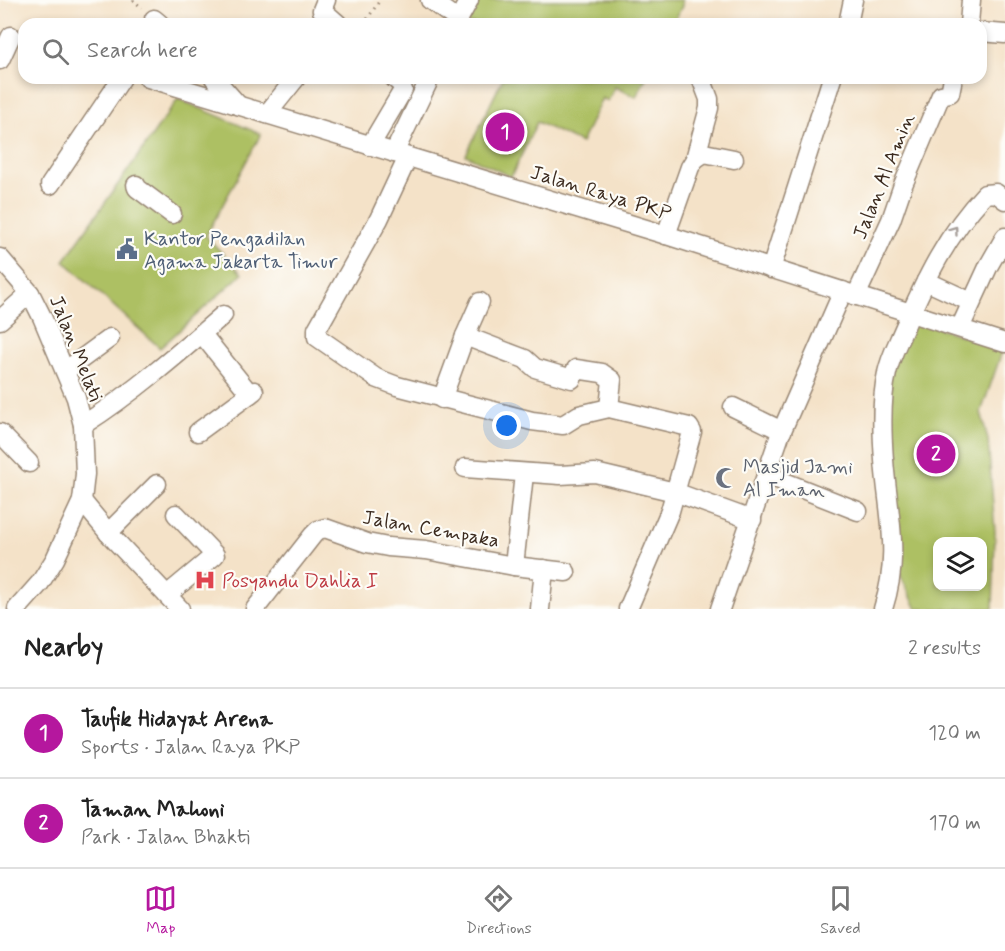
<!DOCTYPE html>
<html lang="en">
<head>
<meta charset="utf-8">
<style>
  body { margin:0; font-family:Mynerve,sans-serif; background:#f6f6f6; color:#222 }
  .controls { position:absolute; right:18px; bottom:18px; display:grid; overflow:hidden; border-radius:12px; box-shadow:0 3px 9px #0003 }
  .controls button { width:54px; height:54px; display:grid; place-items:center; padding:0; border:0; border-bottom:2px solid #e0e0e0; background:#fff; color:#222; font:30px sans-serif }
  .you { position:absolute; left:507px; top:426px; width:21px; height:21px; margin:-15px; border:4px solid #fff; border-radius:50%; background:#1a73e8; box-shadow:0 0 0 9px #1a73e833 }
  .badge { display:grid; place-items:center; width:39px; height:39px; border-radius:50%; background:#b5179e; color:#fff; font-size:20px; font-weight:700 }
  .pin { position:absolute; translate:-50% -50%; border:3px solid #fff; box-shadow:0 2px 6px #0006 }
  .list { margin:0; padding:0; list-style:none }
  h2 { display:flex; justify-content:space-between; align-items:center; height:78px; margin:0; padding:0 24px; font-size:26px }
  h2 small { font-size:20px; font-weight:400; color:#767676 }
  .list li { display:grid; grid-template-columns:39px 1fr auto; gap:18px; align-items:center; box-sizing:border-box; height:90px; padding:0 24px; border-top:2px solid #e0e0e0 }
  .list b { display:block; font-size:22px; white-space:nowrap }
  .list p { margin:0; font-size:20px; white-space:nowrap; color:#767676 }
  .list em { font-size:20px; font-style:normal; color:#767676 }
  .icon { flex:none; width:33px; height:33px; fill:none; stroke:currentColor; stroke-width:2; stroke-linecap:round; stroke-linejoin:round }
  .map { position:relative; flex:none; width:1005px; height:609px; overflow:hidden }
  .search { position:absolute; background:#fff; box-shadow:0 3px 9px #0003; left:18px; right:18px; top:18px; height:66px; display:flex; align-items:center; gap:15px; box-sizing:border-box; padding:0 21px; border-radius:18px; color:#767676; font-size:22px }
  .sheet { height:258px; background:#fff }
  nav { display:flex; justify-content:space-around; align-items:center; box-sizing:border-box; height:84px; border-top:2px solid #e0e0e0; background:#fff; font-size:16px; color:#767676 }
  nav a { display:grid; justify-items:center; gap:3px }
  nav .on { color:#b5179e }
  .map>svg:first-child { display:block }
  .green { fill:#adc064; stroke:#747541; stroke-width:1.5; fill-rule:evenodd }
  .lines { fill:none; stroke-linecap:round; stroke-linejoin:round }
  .minor-casing { stroke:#988673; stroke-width:21 }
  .path { stroke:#988673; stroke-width:3; stroke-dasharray:1.5 4.5; stroke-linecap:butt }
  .minor { stroke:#fff; stroke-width:18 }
  .oneway { stroke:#a79f9a }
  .labels { text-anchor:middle; stroke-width:4.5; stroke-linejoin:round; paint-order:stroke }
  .street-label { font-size:20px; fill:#3b2a1e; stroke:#fdfcf7 }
  .service-label { font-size:20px; fill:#4e5e75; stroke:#fdfcf7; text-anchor:start }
  .worship-label { font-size:20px; fill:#5b616d; stroke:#fdfcf7; text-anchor:start }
  .health-label { font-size:20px; fill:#be3a42; stroke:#fdfcf7; text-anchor:start }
</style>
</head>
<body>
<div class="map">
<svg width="1005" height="609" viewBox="0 0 1005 609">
  <rect width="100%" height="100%" fill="#fdfcf7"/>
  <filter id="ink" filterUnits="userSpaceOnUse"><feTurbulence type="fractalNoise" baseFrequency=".0167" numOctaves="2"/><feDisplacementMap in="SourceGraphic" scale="12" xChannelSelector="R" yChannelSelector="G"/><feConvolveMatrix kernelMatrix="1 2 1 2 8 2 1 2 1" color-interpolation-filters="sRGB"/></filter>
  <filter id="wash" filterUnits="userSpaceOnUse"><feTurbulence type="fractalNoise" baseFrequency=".008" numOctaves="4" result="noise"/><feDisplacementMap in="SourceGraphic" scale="24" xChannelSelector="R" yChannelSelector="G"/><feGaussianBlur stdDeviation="1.35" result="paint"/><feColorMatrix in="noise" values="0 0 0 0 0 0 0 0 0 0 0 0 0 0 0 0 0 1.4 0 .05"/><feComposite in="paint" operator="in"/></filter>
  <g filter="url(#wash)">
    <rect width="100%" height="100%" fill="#f4e2c8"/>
    <g class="green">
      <polygon points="479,0 682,0 682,6 673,24 466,24"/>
      <polygon points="503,78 646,78 636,97 615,87 608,101 602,98 581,143 537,122 511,177 466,155"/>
      <polygon points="178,99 261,134 206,236 242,274 160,348 64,261"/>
      <path d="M907,318L1003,349L981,412L988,440L995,532L993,609H917L894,563L878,401ZM938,542H982V586H938Z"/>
    </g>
  </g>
  <g filter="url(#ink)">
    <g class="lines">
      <defs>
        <g id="minor">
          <polyline points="326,0 322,10 338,24"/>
          <polyline points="430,0 458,20"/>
          <polyline points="154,19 160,24"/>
          <polyline points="456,24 469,0"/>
          <polyline points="848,24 853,0"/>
          <polyline points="969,24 971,0"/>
          <polyline points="981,32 1005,34"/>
          <polyline points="0,60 11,36"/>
          <polyline points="148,78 666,235 1005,343"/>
          <polyline points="214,78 238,105"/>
          <polyline points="267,114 296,78"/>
          <polyline points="370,146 403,90 401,84 394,78"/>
          <polyline points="394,153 430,78"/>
          <polyline points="408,157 379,219 317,329 317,337 376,378 397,386 532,421 563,425 579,415 609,408 689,427 692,432 670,511 628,609"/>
          <polyline points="695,159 709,108 709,99 701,78"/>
          <polyline points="50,185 122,78"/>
          <polyline points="136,185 137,188 172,214"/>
          <polyline points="666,235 690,167 695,159 704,153 734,159"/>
          <polyline points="0,258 30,293 42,317 76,398 83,425 85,474 82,501 55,559 40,583 17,609"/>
          <polyline points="771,269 832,78"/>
          <polyline points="926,281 971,302"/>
          <polyline points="856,296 891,220 903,185 938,102 941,95 950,93 953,78"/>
          <polyline points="0,320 30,293"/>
          <polyline points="960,328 989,265 1005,237"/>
          <polyline points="202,334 250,394"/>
          <polyline points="465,336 525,359 535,368 572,379 576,369 602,373 612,380 609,408"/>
          <polyline points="65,371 110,338"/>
          <polyline points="442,399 465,336 480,302"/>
          <polyline points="733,407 782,431"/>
          <path d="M83,425C133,393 178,354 223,315"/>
          <polyline points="198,432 254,391"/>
          <polyline points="0,433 29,463"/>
          <polyline points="465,468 560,475 595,473 675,492 752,520"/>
          <polyline points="767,475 858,511"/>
          <polyline points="82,501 111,536 180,609"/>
          <polyline points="108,533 157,484"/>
          <polyline points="514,566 524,474"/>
          <polyline points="167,595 215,555 176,514"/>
          <polyline points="255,609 313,535 318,530 325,528 367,543 388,547 426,550 514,566 566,572"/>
          <polyline points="540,609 544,569"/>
          <polyline points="720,609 780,435 843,291"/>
          <path d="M883,609C901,553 888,515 884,460C882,434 881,398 887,373C890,358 897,345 903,331C925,280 947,234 985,194L996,193L1005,200"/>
        </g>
      </defs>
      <use href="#minor" class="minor-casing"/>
      <g class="path">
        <polyline points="133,0 142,8"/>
        <polyline points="364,24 380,0"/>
      </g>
      <use href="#minor" class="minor"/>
    </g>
    <defs><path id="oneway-chevron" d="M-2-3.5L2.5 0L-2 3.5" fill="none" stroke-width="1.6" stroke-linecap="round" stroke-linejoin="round" transform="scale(1.5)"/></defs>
    <use class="oneway" href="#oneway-chevron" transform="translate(954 230) rotate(-54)"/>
  </g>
  <defs>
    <symbol id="civic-bare" viewBox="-9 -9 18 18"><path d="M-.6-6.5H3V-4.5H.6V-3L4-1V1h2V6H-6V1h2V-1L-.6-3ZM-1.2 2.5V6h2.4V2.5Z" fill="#5c6f8a" stroke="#fdfcf7" stroke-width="2.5" paint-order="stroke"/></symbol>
    <symbol id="mosque-bare" viewBox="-9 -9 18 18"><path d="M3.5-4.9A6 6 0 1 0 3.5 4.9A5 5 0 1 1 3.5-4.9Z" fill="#6b7280" stroke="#fdfcf7" stroke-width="2.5" paint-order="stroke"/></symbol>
    <symbol id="hospital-bare" viewBox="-9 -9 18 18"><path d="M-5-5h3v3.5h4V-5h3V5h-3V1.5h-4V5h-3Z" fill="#e0444e" stroke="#fdfcf7" stroke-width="2.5" paint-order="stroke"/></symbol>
  </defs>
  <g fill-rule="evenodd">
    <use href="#civic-bare" x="112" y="234" width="30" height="30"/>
    <use href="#mosque-bare" x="711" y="463" width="30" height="30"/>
    <use href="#hospital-bare" x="190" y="565" width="30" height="30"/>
  </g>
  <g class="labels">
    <g class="street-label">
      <text transform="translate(883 176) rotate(-68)" y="7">Jalan Al Amin</text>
      <text transform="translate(601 192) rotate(17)" y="7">Jalan Raya PKP</text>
      <text transform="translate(77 348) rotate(68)" y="7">Jalan Melati</text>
      <text transform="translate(431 528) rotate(10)" y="7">Jalan Cempaka</text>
    </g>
    <g class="service-label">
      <text x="144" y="245">Kantor Pengadilan<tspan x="144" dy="23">Agama Jakarta Timur</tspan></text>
    </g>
    <g class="worship-label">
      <text x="743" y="473">Masjid Jami<tspan x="743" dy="23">Al Iman</tspan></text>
    </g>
    <g class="health-label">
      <text x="222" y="587">Posyandu Dahlia I</text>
    </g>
  </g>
</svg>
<div class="controls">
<button><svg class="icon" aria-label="layers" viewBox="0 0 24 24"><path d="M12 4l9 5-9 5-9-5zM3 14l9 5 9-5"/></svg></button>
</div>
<div class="you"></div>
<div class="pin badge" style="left:505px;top:132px">1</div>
<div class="pin badge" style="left:936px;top:454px">2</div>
<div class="search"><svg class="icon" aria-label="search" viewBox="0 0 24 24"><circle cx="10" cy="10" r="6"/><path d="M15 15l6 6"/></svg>Search here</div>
</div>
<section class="sheet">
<h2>Nearby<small>2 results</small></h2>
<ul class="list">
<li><span class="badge">1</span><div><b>Taufik Hidayat Arena</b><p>Sports · Jalan Raya PKP</p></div><em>120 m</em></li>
<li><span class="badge">2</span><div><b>Taman Mahoni</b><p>Park · Jalan Bhakti</p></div><em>170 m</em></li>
</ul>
</section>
<nav>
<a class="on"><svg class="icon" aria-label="map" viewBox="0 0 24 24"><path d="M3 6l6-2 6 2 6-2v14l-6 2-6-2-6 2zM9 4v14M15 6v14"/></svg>Map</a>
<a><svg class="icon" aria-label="directions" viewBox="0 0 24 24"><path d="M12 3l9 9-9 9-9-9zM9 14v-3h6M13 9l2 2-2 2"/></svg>Directions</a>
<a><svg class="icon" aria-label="saved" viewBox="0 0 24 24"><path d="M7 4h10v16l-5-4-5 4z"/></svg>Saved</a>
</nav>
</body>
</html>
